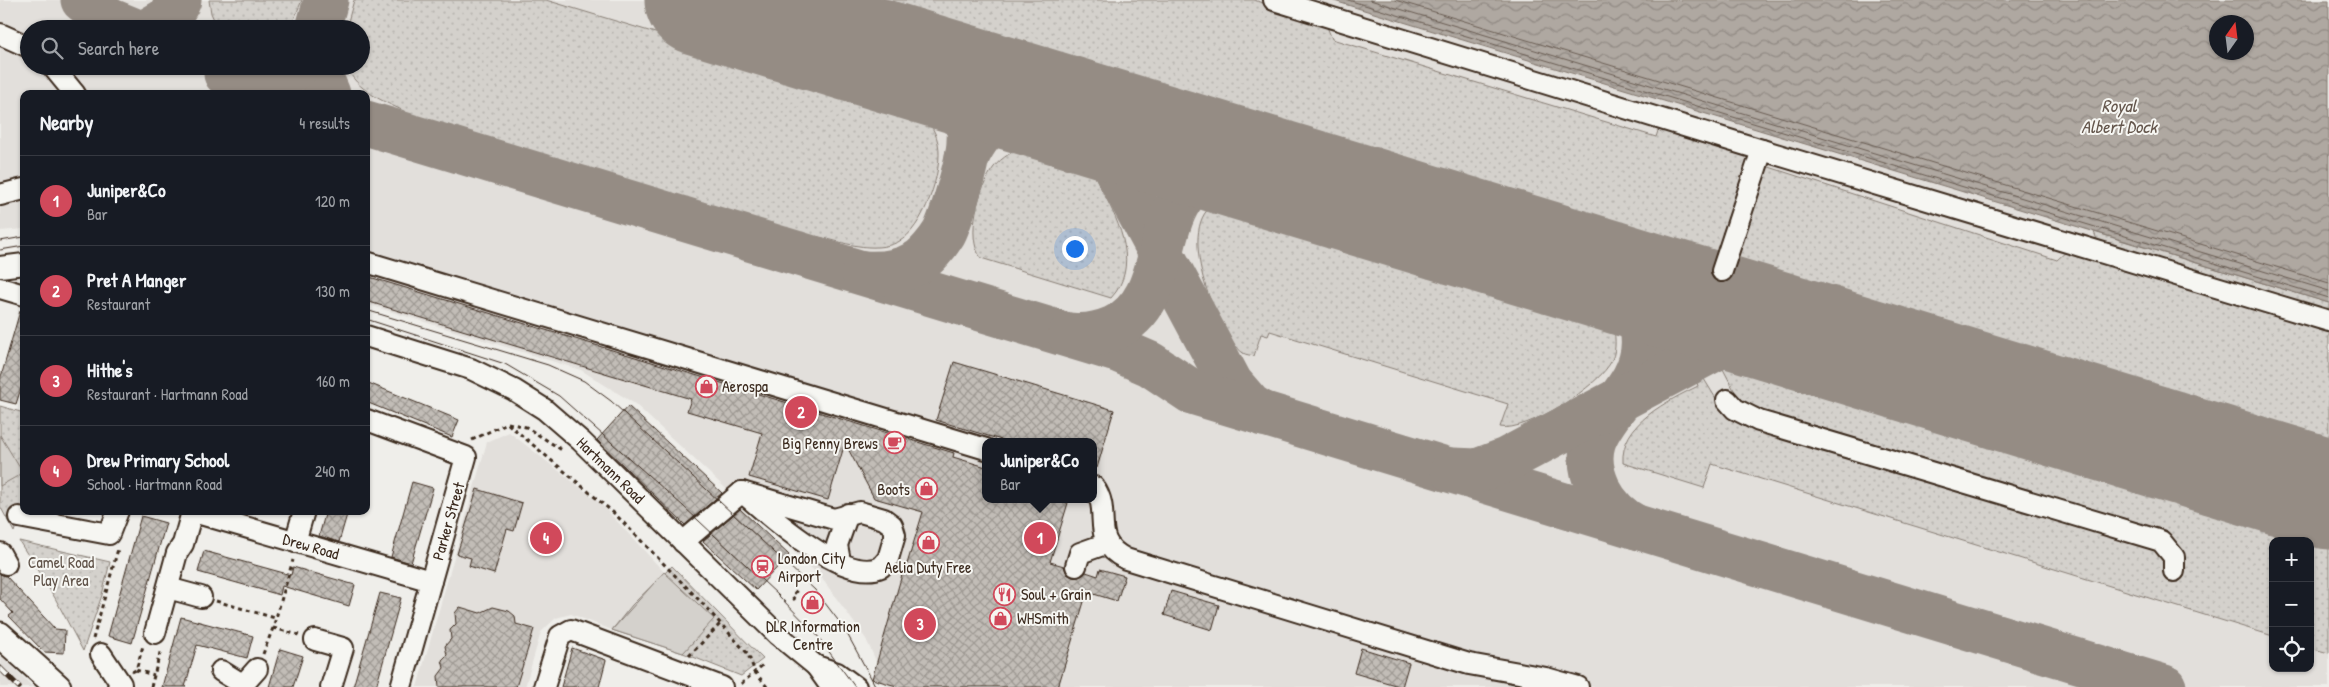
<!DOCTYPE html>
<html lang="en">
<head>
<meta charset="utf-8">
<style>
  body { margin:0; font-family:"Patrick Hand",sans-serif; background:#20242c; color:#f1f3f6 }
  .controls { position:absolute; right:15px; bottom:15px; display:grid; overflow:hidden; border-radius:10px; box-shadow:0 1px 4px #0004 }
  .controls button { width:45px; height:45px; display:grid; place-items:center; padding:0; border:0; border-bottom:1px solid #363941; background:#171b24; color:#f1f3f6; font:25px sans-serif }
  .compass { position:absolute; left:2209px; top:15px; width:45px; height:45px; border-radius:50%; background:#171b24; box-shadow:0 1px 4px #0004; rotate:14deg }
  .you { position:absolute; left:1074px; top:248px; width:18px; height:18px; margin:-12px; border:4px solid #fff; border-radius:50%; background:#1a73e8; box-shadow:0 0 0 8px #1a73e833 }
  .badge { display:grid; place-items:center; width:32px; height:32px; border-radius:50%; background:#d1495b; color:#fff; font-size:16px; font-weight:700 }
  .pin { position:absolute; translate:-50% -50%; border:2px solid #fff; box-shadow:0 1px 5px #0006 }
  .popup { position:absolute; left:982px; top:438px; width:115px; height:65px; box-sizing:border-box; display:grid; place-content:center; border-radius:10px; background:#171b24; filter:drop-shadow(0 1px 4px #0005); font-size:16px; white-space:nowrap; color:#9ea1a6 }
  .popup b { font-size:19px; color:#f1f3f6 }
  .popup::after { content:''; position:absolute; left:50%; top:100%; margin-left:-10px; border:10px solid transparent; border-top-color:#171b24 }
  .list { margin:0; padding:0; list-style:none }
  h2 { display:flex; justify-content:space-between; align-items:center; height:65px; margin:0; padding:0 20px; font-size:21px }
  h2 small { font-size:16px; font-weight:400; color:#9ea1a6 }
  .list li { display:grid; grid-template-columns:32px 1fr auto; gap:15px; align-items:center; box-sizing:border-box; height:90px; padding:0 20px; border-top:1px solid #363941 }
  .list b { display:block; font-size:19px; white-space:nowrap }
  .list p { margin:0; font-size:16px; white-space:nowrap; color:#9ea1a6 }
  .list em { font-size:16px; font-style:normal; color:#9ea1a6 }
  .icon { flex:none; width:28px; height:28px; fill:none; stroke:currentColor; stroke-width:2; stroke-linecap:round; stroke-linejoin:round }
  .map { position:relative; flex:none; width:2329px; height:687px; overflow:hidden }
  .search { position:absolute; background:#171b24; box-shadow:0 1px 4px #0004; left:20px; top:20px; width:350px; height:55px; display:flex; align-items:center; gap:12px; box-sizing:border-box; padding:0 18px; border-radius:28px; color:#9ea1a6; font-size:19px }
  .panel { position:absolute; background:#171b24; box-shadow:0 1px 4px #0004; left:20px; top:90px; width:350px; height:425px; border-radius:10px }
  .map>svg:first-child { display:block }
  .built { fill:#e2dfdb; fill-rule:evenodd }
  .grass { fill:url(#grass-dots); stroke:#887e75 }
  .garden { fill:#d4d1cc; stroke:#887e75 }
  .water { fill:url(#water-waves); stroke:#81766d; fill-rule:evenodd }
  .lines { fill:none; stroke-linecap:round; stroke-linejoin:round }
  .shore { stroke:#695c52; stroke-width:1 }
  .taxiway { stroke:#958c84; stroke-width:45 }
  .runway { stroke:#958c84; stroke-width:111 }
  .building { fill:url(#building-cross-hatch); stroke:#3b2a1e }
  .minor-casing { stroke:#3b2a1e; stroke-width:24 }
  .major-casing { stroke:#3b2a1e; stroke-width:29 }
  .path { stroke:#3b2a1e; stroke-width:3; stroke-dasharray:4 4; stroke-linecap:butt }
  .minor { stroke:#f6f6f2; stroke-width:20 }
  .major { stroke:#f6f6f2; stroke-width:25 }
  .tram { stroke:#3b2a1e; stroke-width:1 }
  .rail-casing { stroke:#3b2a1e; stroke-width:5.5 }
  .rail { stroke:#f6f6f2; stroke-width:4; stroke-dasharray:11; stroke-linecap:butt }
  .labels { text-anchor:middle; stroke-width:4; stroke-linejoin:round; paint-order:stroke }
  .poi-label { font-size:16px; fill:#3b2a1e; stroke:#f6f6f2; text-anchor:start }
  .street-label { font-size:16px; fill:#3b2a1e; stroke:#f6f6f2 }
  .park-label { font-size:16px; fill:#61544a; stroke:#f6f6f2 }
  .water-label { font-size:18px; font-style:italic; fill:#64564c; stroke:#f6f6f2 }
</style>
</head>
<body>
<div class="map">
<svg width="2329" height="687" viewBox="0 0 2329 687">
  <defs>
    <pattern id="grass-dots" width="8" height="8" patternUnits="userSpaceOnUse" patternTransform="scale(1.25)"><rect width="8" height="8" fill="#d4d1cc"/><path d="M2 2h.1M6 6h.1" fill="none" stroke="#b7b4af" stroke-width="1.8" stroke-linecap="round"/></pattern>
    <pattern id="water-waves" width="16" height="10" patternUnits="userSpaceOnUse" patternTransform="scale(1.25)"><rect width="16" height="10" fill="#afa8a1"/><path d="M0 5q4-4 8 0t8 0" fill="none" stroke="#908983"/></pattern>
    <pattern id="building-cross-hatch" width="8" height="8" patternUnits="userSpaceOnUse" patternTransform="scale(1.25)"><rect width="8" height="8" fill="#c2bdb7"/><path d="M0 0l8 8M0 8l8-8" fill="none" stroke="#9f9a94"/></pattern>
  </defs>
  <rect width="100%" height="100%" fill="#efeeea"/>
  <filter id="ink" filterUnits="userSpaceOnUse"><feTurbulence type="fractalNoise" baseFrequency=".02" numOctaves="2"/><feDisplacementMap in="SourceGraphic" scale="10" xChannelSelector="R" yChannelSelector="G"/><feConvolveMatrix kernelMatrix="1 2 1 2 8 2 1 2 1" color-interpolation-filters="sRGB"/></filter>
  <g filter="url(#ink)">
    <g class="built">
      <path d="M0,0H1331L2329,303V687H888L866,639L821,577L635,404L581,370L366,304V94H24V229L0,231ZM29,29H361V66H29ZM986,442H1094V499H986ZM2273,541H2310V668H2273Z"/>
      <polygon points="509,432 600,503 664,572 612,630 571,614 556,618 541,632 525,687 417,687 487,442"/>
      <polygon points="0,653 1,655 33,687 0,687"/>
    </g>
    <g class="grass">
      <polygon points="209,0 302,0 290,29 218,29 211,13"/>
      <path d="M354,0H546L914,111C927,117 935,129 938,143C944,170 923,230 898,242C873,254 841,242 816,236L814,239L406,115V112C383,101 357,91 346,66H361V29H346Z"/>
      <polygon points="855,0 1254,0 1325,22 1332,39 1656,137 1659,128 1719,142 1719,148 1750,158 1721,262"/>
      <path d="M1025,145C1037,148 1076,156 1084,162C1092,168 1098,183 1103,192C1120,224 1140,267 1111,298L981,258C965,238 979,186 994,167C1002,157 1014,151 1025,145Z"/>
      <polygon points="1766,166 2057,260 2069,249 2329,327 2329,447 1729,265"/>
      <path d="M1217,203L1613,322C1615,335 1617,348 1612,360C1601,385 1526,433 1500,427L1508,404L1270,331L1268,336L1261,334L1254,356C1251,355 1246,355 1243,353C1215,332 1173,222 1217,203Z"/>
      <polygon points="2094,232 2329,303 2329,314 2099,245"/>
      <path d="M1739,360L2329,540V653L2310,648V541H2273V636L1712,464L1704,488L1623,463C1620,423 1668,401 1698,386L1697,383L1704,379L1726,415L1739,423L2183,555L2174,540L2158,531L1750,407L1736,394L1723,369Z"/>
      <polygon points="0,406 24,413 24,504 14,532 0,506"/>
      <polygon points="19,541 110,562 102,595 83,651 55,598"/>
      <polygon points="672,566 763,659 741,676 683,653 612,630 632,605"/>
    </g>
    <g class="garden">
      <polygon points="0,435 23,473 0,486"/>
      <polygon points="664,572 714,619 683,653 612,630"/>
    </g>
    <path class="water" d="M1331,0H2329V303ZM2216,22H2246V52H2216Z"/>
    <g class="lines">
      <g class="shore">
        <polyline points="1348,0 2329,298"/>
        <polyline points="1370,0 2329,291"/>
        <polyline points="1395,0 2329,283"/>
      </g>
      <g class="taxiway">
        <polyline points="83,0 109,20 131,29"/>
        <polyline points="151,29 168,19 179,0"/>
        <polyline points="318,29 326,0"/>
        <polyline points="316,66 328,94"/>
        <path d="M226,74C251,84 276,85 297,66"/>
        <polyline points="1069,112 1101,141 1231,384 1250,406 1263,414"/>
        <polyline points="366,123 1120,351 1150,364 1192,392 2164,687"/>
        <path d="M967,157C985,116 1013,108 1055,108"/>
        <path d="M1593,271C1633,293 1658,332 1634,378C1613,417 1574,437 1599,490C1607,506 1620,519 1636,527"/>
        <path d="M864,273C880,274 901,272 916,263C926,258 938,243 944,233C952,217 969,158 969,141C970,128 967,115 961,104C952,87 937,79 923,68"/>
        <path d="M1070,335C1085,337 1100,334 1114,328C1192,290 1128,160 1261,170"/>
        <polyline points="1453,470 1477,471 1506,460 1743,334 1774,330 1794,332"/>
      </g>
      <polyline class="runway" points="700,0 2329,494"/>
    </g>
    <g class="building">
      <polygon points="366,276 954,453 953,457 986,467 986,499 1055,499 1068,503 1050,562 1064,566 1067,574 1073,577 1079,577 1086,572 1098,576 1100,569 1125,576 1117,601 1087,592 1058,687 900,687 872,679 905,564 907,564 923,512 874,498 845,443 828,500 749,477 762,433 687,411 691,399 366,301"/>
      <polygon points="20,311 24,312 24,379 16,404 0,400 0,380"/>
      <polygon points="954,362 1114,410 1097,468 1094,467 1094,442 1008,442 936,420"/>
      <polygon points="366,382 459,420 452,437 366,402"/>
      <polygon points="628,406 722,493 685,525 597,440"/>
      <polygon points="412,482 433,488 411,563 391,557"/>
      <polygon points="477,489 522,503 514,531 507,529 494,574 469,566 471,558 457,554"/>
      <polygon points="740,509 789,555 756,590 703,541"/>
      <polygon points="326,511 348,511 339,542 319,536"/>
      <polygon points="141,516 166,523 132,643 108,636"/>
      <polygon points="204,551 291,575 293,567 355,585 349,606 282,586 280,595 198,572"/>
      <polygon points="0,574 6,576 55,629 65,630 64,653 44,652 9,616 13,613 0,599"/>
      <polygon points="1171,591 1219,605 1212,630 1164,615"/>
      <polygon points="380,593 401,598 392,630 376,687 353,687"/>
      <polygon points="460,607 480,613 493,607 509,611 515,616 516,624 534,629 516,687 439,687 438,676 444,668 442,660 447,655 445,646 451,639 450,630 456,624 455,613"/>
      <polygon points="181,617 253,636 247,658 197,645 185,687 162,687"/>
      <polygon points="572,648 606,660 599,687 561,687"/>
      <polygon points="1361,648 1409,663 1402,687 1354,673"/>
      <polygon points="280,649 303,656 293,687 269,687"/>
    </g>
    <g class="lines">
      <defs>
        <g id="minor">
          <polyline points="1274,0 1762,150 2329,321"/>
          <polyline points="0,34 29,47"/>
          <polyline points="52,66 75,94"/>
          <polyline points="0,195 24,189"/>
          <polyline points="366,262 986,449"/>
          <polyline points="0,267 24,264"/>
          <polyline points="1722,271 1762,150"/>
          <polyline points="0,288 24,295"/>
          <polyline points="366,336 471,369 514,390 544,409 581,441 778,635 816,666 837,673 856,687"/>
          <polyline points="1727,400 1735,409 1759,421 2161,541 2174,557 2174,571"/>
          <polyline points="367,420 466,457 401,687"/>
          <path d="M1094,487C1113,513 1088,540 1126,559L1469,664L1546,678L1578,687"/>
          <path d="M742,492L834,519L860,512L884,519L892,525L895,535L888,559L881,567C844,584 768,515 742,492Z"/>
          <polyline points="190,511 431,581"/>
          <polyline points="19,517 109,534 118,511"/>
          <polyline points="295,542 304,511"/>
          <polyline points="683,542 742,492"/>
          <polyline points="0,553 6,564"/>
          <polyline points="840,561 837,545 848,514"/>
          <polyline points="1076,566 1080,553 1105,544"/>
          <polyline points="168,588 201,597"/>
          <polyline points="155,633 177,553 183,544 192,512"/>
          <polyline points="315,640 343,648 331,687"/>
          <polyline points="101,654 121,684 118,687"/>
          <polyline points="816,666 831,687"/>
          <polyline points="221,671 242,684"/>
          <polyline points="241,687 257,669"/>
          <polyline points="544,687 560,636 571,630 722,687"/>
        </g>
        <polyline id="major" points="0,635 58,687"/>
      </defs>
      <use href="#minor" class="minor-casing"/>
      <use href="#major" class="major-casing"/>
      <g class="path">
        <polyline points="508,423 526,427 562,450"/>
        <polyline points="472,440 507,423 615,514 701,602 748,654 755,672 767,687"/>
        <polyline points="795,600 792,596 798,589"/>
        <polyline points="216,601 275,618"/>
        <polyline points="273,628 299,635"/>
        <polyline points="93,639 118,549"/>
        <polyline points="263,654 273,628 293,560"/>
        <polyline points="689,656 720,624"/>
        <polyline points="136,670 154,675"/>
        <polyline points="132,672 136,670 143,646"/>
        <polyline points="741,684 765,663"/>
        <polyline points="151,687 161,649"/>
      </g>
      <use href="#minor" class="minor"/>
      <use href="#major" class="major"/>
      <g class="tram">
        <polyline points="0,241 24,237"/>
        <polyline points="0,250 24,246"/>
        <polyline points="366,310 548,365 584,381 611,401 815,590 844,628 876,687"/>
        <polyline points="366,319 505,364 559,396 683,506 778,595 816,634 855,687"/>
      </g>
      <defs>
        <polyline id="rail" points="0,668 19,687"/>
      </defs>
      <use href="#rail" class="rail-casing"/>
      <use href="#rail" class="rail"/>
    </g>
  </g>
  <defs>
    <symbol id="shop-ring" viewBox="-11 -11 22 22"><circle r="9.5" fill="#f6f6f2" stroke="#d1495b" stroke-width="1.5"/><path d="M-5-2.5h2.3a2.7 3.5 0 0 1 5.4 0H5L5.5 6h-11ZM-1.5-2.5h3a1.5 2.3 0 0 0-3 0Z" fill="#d1495b"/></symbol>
    <symbol id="cafe-ring" viewBox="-11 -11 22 22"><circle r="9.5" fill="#f6f6f2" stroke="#d1495b" stroke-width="1.5"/><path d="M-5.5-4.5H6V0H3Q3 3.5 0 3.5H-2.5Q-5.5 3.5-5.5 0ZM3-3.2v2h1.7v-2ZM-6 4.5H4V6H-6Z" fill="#d1495b"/></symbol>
    <symbol id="station-ring" viewBox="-11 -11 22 22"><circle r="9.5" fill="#f6f6f2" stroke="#d1495b" stroke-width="1.5"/><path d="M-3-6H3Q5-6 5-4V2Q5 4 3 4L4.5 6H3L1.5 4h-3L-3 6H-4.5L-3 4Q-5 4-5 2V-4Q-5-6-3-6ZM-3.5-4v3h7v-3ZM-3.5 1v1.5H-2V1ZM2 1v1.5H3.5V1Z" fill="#d1495b"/></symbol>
    <symbol id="restaurant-ring" viewBox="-11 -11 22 22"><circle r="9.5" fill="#f6f6f2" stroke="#d1495b" stroke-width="1.5"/><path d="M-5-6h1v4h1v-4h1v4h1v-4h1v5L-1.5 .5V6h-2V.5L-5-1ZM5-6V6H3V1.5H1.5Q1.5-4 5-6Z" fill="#d1495b"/></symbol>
  </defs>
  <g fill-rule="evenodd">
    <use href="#shop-ring" x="694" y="374" width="25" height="25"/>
    <use href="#cafe-ring" x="882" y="430" width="25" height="25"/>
    <use href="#shop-ring" x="914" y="476" width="25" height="25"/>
    <use href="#shop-ring" x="916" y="530" width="25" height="25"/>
    <use href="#station-ring" x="750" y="554" width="25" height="25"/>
    <use href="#restaurant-ring" x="992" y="582" width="25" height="25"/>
    <use href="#shop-ring" x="800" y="590" width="25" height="25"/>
    <use href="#shop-ring" x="988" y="606" width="25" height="25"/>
  </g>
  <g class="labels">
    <g class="poi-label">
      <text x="722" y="392">Aerospa</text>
      <text x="878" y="449" text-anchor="end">Big Penny Brews</text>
      <text x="910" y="495" text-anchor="end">Boots</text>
      <text x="778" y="564">London City<tspan x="778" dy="18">Airport</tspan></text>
      <text x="928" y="573" text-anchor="middle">Aelia Duty Free</text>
      <text x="1021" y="600">Soul + Grain</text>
      <text x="1017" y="624">WHSmith</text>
      <text x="813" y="632" text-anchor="middle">DLR Information<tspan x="813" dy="18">Centre</tspan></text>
    </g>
    <g class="street-label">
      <text transform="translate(611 470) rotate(44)" y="6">Hartmann Road</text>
      <text transform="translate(448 521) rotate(-74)" y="6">Parker Street</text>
      <text transform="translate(311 546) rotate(16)" y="6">Drew Road</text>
    </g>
    <g class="park-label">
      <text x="61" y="568">Camel Road<tspan x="61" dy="18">Play Area</tspan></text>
    </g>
    <g class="water-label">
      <text x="2119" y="112">Royal<tspan x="2119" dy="21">Albert Dock</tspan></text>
    </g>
  </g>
</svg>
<div class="controls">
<button>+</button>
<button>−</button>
<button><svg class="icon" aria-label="locate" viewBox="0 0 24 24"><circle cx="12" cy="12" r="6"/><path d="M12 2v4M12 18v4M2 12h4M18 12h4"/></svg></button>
</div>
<svg class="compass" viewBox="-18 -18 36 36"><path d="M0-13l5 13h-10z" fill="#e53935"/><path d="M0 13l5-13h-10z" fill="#9ea1a6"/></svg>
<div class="you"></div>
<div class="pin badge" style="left:1040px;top:538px">1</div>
<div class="popup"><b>Juniper&amp;Co</b>Bar</div>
<div class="pin badge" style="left:801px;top:412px">2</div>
<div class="pin badge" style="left:920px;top:624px">3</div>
<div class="pin badge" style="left:546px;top:538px">4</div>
<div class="search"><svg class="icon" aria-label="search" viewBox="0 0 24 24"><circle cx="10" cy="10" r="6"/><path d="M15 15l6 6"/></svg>Search here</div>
<section class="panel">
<h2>Nearby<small>4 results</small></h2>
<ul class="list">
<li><span class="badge">1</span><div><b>Juniper&amp;Co</b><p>Bar</p></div><em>120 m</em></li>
<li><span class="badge">2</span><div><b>Pret A Manger</b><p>Restaurant</p></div><em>130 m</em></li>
<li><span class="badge">3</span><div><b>Hithe's</b><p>Restaurant · Hartmann Road</p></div><em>160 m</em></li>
<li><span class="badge">4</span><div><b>Drew Primary School</b><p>School · Hartmann Road</p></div><em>240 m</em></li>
</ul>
</section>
</div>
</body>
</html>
